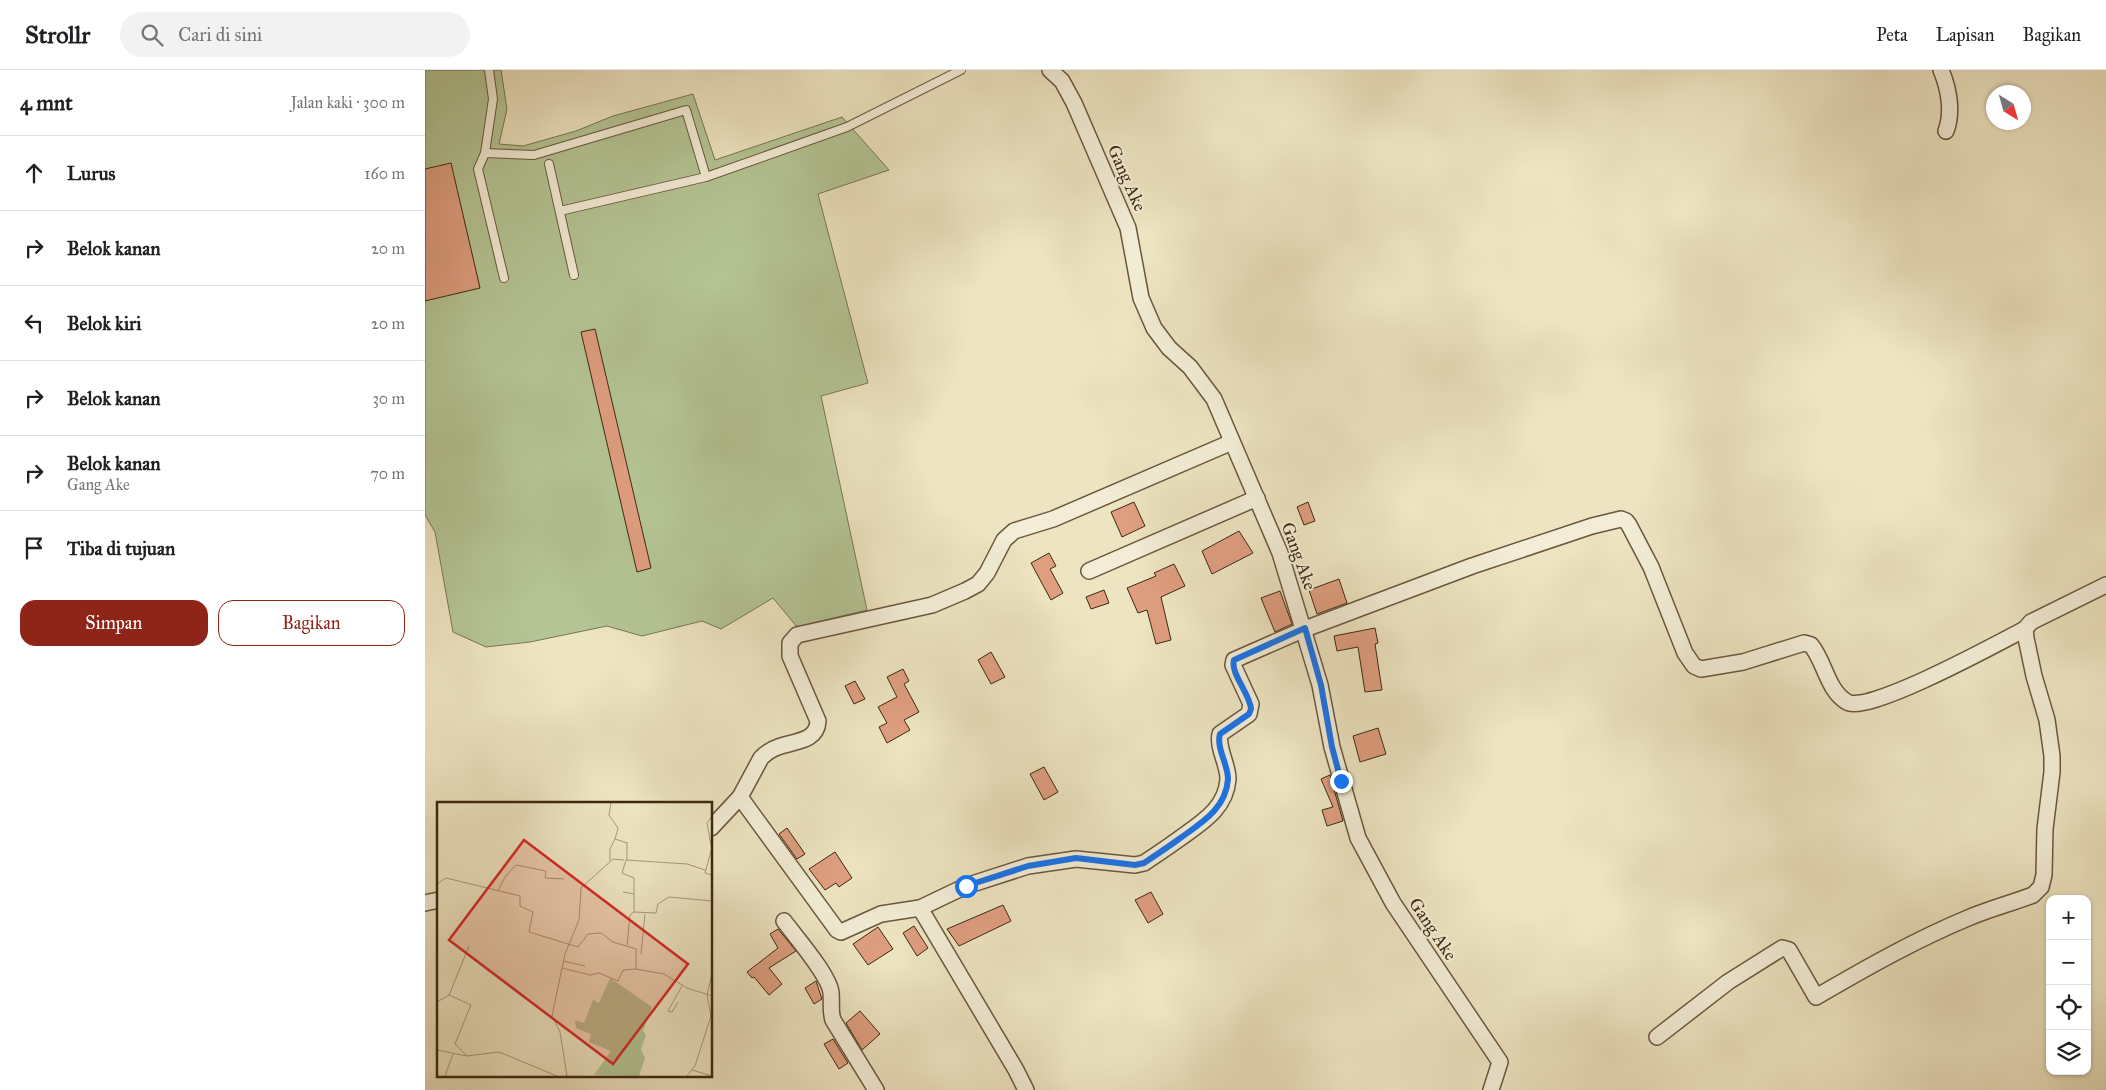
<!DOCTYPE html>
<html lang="id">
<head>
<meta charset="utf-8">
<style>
  body { margin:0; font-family:"IM FELL Great Primer",serif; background:#f2f2f2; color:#202124 }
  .controls { position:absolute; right:15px; bottom:15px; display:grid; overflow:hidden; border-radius:10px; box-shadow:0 1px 4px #0004 }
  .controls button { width:45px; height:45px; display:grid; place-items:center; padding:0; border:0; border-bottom:1px solid #e0e0e0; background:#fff; color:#202124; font:25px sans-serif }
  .compass { position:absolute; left:1561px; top:15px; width:45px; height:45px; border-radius:50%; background:#fff; box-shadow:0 1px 4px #0004; rotate:143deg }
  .stop { position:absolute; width:15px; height:15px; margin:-11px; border:4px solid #1a73e8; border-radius:50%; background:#fff }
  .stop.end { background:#1a73e8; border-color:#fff; box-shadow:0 1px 5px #0008 }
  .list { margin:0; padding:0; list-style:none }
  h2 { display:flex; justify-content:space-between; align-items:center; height:65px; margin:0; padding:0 20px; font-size:21px }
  h2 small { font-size:16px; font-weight:400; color:#757577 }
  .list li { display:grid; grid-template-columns:32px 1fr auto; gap:15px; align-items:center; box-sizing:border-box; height:75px; padding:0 20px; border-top:1px solid #e0e0e0 }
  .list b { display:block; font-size:19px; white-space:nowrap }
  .list p { margin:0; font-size:16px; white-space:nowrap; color:#757577 }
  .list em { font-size:16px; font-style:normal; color:#757577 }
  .actions { display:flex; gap:10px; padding:15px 20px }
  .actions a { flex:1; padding:11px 0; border:1px solid #8f2418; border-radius:15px; text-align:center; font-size:18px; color:#8f2418 }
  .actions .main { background:#8f2418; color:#fff }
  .icon { flex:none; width:28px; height:28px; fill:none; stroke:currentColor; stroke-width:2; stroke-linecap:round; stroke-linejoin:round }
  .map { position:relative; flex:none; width:1681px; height:1020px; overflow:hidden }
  header { display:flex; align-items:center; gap:30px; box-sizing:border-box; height:70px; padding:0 25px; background:#fff; border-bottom:1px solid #e0e0e0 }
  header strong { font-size:24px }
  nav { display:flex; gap:28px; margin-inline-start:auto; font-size:18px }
  .search { width:350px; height:45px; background:#f2f2f2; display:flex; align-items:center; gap:12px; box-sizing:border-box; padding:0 18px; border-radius:28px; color:#757577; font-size:19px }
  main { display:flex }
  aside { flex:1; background:#fff }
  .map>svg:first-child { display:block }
  .green { fill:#b5c595; stroke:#7a7652 }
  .building { fill:#df9e80; stroke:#3e280f }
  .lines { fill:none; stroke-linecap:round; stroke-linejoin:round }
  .service-casing { stroke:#6a573c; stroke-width:10 }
  .minor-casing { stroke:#6a573c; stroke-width:18 }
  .service { stroke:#f3edd7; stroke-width:8 }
  .minor { stroke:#f3edd7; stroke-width:15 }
  .route { stroke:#1a73e8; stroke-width:6 }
  .labels { text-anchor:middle; stroke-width:4; stroke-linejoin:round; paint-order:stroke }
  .street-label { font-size:18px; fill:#3e280f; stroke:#f3edd7 }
  .inset-road { fill:none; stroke:#a7997a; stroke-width:1 }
  .view { fill:#d62828; fill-opacity:0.15; stroke:#d62828; stroke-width:2.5 }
  .inset-edge { fill:none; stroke:#3e280f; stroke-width:2.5 }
</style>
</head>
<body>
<header>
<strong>Strollr</strong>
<div class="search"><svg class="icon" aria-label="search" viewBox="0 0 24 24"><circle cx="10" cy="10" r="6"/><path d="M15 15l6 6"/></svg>Cari di sini</div>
<nav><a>Peta</a><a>Lapisan</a><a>Bagikan</a></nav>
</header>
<main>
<aside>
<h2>4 mnt<small>Jalan kaki · 300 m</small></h2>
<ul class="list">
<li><svg class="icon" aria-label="ahead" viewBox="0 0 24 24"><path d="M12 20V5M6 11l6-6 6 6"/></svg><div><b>Lurus</b></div><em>160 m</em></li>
<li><svg class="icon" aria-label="right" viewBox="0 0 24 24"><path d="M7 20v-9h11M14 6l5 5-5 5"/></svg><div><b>Belok kanan</b></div><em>20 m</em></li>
<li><svg class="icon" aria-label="left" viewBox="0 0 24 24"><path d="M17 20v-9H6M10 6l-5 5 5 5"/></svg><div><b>Belok kiri</b></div><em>20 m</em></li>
<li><svg class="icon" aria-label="right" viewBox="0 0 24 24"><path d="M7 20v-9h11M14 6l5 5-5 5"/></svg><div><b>Belok kanan</b></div><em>30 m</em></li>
<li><svg class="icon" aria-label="right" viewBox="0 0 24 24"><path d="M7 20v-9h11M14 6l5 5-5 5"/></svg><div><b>Belok kanan</b><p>Gang Ake</p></div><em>70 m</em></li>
<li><svg class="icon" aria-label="arrive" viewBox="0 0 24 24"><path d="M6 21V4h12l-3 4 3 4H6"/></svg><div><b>Tiba di tujuan</b></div></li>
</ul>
<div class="actions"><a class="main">Simpan</a><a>Bagikan</a></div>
</aside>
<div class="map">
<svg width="1681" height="1020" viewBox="0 0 1681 1020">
  <rect width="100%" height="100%" fill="#ede4c1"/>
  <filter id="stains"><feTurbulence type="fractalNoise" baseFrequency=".004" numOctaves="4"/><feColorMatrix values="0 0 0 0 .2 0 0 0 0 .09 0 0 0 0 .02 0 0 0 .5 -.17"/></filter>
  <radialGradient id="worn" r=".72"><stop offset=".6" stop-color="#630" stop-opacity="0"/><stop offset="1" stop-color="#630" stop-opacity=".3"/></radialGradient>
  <polygon class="green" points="0,0 76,0 82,39 74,74 98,76 151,61 188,46 268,24 290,90 417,47 464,100 393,124 443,313 396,326 442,540 372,557 348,528 296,559 277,551 217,566 182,556 105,572 61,577 28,562 10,462 0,445"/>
  <g class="building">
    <polygon points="26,93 55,218 0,231 0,99"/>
    <polygon points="170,259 226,498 212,502 156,262"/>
    <polygon points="709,432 720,456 697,467 686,442"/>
    <polygon points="883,432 890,451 879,455 872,437"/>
    <polygon points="814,461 828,483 787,504 777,481"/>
    <polygon points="624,483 631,496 625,499 638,523 626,530 606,493"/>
    <polygon points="749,494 760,516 736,527 746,570 731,574 722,540 713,543 702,518 731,506 729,503"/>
    <polygon points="914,509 922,533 892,544 884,520"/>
    <polygon points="679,520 684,533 666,539 661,527"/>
    <polygon points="855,521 867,554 850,562 836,528"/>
    <polygon points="950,558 953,573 950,574 957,620 940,622 933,577 912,581 909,566"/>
    <polygon points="566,582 580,607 566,614 553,590"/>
    <polygon points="478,599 484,611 479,614 494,642 479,650 485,660 462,673 454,657 462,653 453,637 472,627 462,607"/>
    <polygon points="430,611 440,629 429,634 420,616"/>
    <polygon points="953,658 961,684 935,692 928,666"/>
    <polygon points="619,697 633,722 619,730 605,704"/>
    <polygon points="905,705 918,751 902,756 897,740 908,737 896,709"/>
    <polygon points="362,758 380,784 372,789 354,764"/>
    <polygon points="410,782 427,808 414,817 411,813 400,820 384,799"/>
    <polygon points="726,822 738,844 723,853 710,830"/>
    <polygon points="578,835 586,851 534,876 522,859"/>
    <polygon points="489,856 503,878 492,886 478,863"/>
    <polygon points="453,857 468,879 443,895 428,874"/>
    <polygon points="353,859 371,881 344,898 357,914 344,925 329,907 327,908 322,902 353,878 345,864"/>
    <polygon points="391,911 397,929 389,934 380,918"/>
    <polygon points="435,941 455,964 437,980 421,953"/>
    <polygon points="408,969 423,993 414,999 399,974"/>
  </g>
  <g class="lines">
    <defs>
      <g id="service">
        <polyline points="60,83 68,29 64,0"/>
        <polyline points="124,94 149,205"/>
        <polyline points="135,141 281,107 422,57 536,0"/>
        <polyline points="79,208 53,99 60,83 109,85 261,40 281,107"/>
      </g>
      <g id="minor">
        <polyline points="625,0 637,11 649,33 703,158 716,228 729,258 744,278 765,297 789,329 855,483 895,615 907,677 933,768 968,833 1075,992 1066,1020"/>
        <path d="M1516,0C1524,19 1528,42 1521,61"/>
        <polyline points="664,501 832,428"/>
        <path d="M315,727L336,688C341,683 347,679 353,677C369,671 392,672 393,651L365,586V573L372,565L507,535L540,521L553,514L562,503L579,470L589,461L628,449L807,372"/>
        <path d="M286,758L315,727L412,860L416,862L456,844L495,838L541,816L603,796L651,789L710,795L719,793C731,785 743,777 754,769C776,753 801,739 803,709C803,694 792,678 795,664L824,644L826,634L808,595L809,590L880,559L1047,496L1167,456L1196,449L1201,451L1204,455L1226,497L1260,583L1269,596L1276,599L1318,592L1379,573L1386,575C1400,592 1402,620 1422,632C1442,645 1575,572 1600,559L1606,552L1681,515"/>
        <polyline points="0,833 14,830"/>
        <polyline points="495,838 591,1000 601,1020"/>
        <path d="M359,851C370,866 405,906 406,923C407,933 405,941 408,950L451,1020"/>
        <path d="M1232,967L1303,912L1357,878L1364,880L1391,927C1441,898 1490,870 1543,848C1564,839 1587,833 1608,825L1616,817L1619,805L1620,759L1627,702V686L1622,650L1609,606L1601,568L1600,559"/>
      </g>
    </defs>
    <use href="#service" class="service-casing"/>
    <use href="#minor" class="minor-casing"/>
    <use href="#service" class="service"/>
    <use href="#minor" class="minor"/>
  </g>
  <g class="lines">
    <path class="route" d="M541,816L603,796L651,788L710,795L719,793C731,785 743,777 754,769C776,753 801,739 803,709C803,694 791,678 795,664L824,644L826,639C825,624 805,603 809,590L880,558L896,615L907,677L916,711"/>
  </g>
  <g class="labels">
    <g class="street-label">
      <text transform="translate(702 108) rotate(66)" y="6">Gang Ake</text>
      <text transform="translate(874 486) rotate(70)" y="6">Gang Ake</text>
      <text transform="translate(1008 859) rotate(56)" y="6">Gang Ake</text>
    </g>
  </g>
  <g transform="translate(12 732)">
    <rect width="275" height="275" fill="#ede4c1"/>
    <path d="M173,176L215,205L206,229L209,233L204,247L208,256L202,274L157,273L174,249L152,240L154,232L139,226L138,218L147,221L156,198L162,201Z" fill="#b5c595"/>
    <path class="inset-road" d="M174,1L172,13L181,26L178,37L190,41M275,14L270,21L275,49M274,49L268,71L275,73M190,58V40M173,59V47L178,37M0,82L9,76L83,94V104L96,110L92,130L141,145L151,132L164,131L176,140L199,147V167L227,172L250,186L275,194M61,89L68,75L79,63L109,69L108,76L127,77M186,90L197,92V110L193,113L190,143M197,92V76L185,71L189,58L250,62L268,68M197,110L219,111L221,102L232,95L275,99M204,152L208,112M126,159L148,164M125,166L153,173L162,171L181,179L186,168L199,167M12,193L34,203L18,242L30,254M0,200L12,193L32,144M241,200L235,210L231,209L245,184M0,248L30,254L62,250L120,274M255,268L275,274M8,274L16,252M130,274L123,230L115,214L128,152L142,118L144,86L176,57L187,58M250,274L258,264L274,214L270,193L275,172"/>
    <path class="view" d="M87,38L251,162L176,262L12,138Z"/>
    <rect width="275" height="275" class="inset-edge"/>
  </g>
  <rect width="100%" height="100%" filter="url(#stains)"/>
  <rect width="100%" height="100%" fill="url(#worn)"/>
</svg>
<div class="controls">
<button>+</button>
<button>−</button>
<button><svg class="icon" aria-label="locate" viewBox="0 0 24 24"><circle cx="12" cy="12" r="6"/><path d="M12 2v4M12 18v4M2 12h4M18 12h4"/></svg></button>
<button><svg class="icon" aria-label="layers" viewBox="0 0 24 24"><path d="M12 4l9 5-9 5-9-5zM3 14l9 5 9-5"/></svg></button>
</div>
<svg class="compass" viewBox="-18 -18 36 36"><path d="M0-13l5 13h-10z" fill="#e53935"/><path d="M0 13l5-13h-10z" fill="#757577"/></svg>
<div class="stop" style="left:541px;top:816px"></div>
<div class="stop end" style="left:916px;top:711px"></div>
</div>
</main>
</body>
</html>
